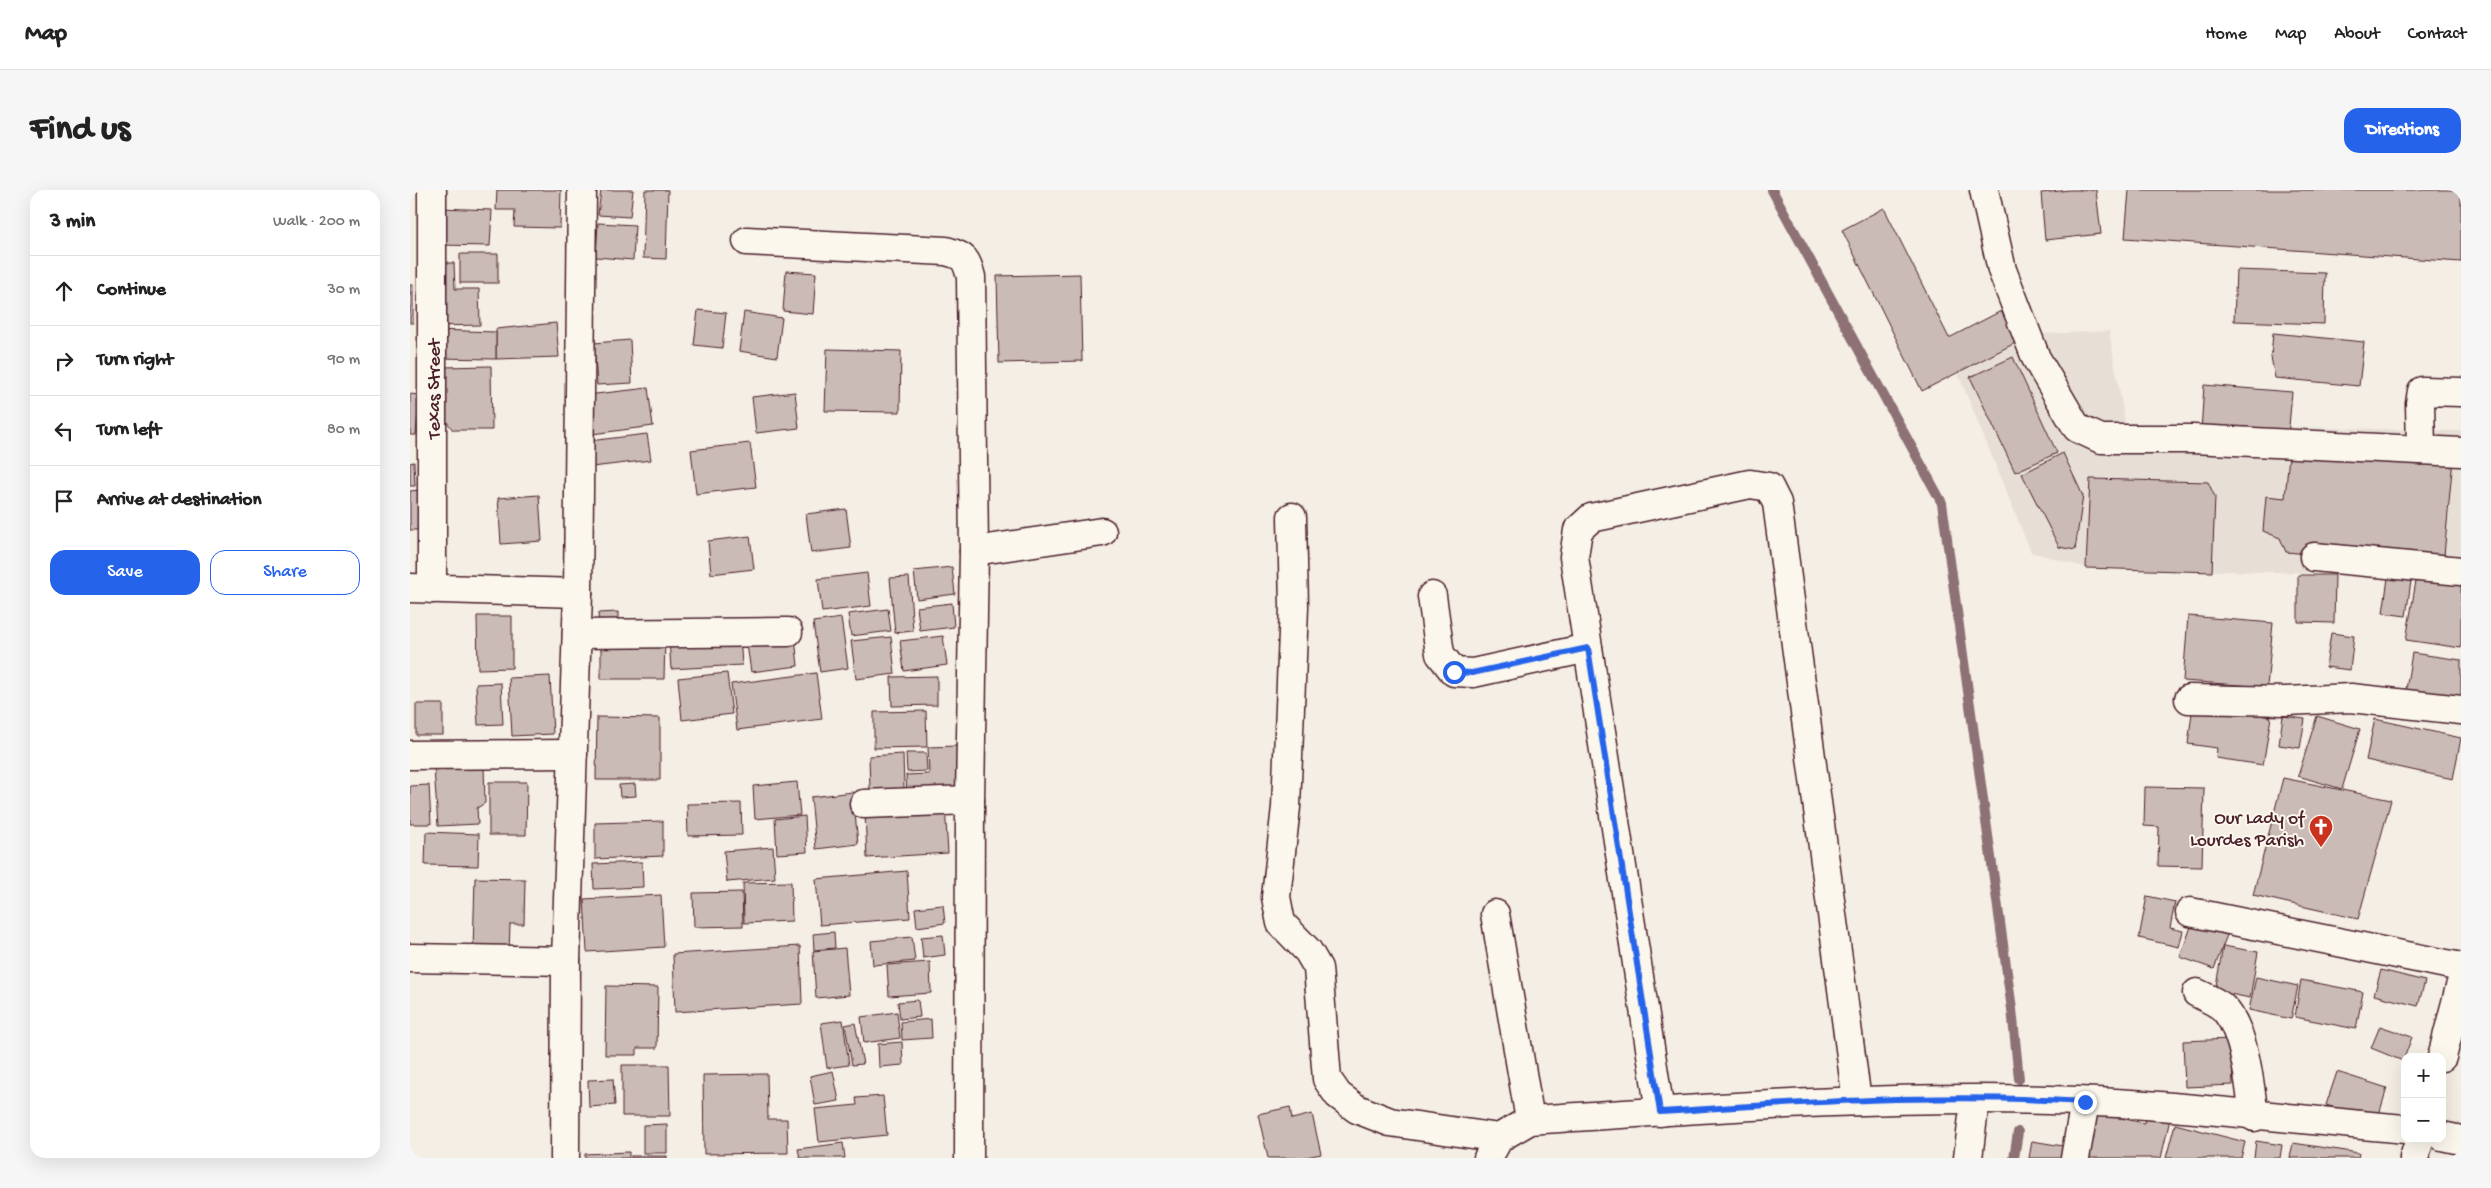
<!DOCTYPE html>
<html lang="en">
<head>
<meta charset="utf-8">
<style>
  body { margin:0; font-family:"Gochi Hand",sans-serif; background:#f6f6f6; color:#222 }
  .controls { position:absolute; right:15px; bottom:15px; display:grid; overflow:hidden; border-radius:10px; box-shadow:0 5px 20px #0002 }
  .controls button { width:45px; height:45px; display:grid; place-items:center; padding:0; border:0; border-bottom:1px solid #e0e0e0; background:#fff; color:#222; font:25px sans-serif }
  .stop { position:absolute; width:15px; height:15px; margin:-11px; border:4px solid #2563eb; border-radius:50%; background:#fff }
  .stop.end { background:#2563eb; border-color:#fff; box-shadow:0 1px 5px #0008 }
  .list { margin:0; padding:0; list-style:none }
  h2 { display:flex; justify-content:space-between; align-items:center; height:65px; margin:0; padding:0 20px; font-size:21px }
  h2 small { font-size:16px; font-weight:400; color:#767676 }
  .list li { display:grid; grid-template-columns:32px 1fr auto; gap:15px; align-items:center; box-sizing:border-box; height:70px; padding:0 20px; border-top:1px solid #e0e0e0 }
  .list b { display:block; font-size:19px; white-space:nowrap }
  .list em { font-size:16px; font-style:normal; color:#767676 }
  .actions { display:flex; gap:10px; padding:15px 20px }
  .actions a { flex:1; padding:11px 0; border:1px solid #2563eb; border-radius:15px; text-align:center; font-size:18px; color:#2563eb }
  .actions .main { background:#2563eb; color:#fff }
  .icon { flex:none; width:28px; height:28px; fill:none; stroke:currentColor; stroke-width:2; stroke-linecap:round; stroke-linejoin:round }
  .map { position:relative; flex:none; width:2051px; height:968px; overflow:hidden; border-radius:15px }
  header { display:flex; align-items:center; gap:30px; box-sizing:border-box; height:70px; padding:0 25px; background:#fff; border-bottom:1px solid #e0e0e0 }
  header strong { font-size:24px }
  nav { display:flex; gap:28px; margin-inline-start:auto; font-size:18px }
  .intro { display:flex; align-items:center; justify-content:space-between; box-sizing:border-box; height:120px; padding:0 30px }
  h1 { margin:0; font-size:35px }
  .button { padding:12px 22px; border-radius:15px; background:#2563eb; color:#fff; font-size:18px; font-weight:700 }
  main { display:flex; gap:30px; padding:0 30px }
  aside { flex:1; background:#fff; border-radius:15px; box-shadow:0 5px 20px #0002 }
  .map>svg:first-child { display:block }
  .built { fill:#e7dfd6 }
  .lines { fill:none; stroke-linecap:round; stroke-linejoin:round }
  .stream { stroke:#8d7174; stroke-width:10 }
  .building { fill:#cabbb6; stroke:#4a1f2b }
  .minor-casing { stroke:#4a1f2b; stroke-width:31 }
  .highway-casing { stroke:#4a1f2b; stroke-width:31 }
  .minor { stroke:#fbf7ec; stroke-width:28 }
  .highway { stroke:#fbf7ec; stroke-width:28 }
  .route { stroke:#2563eb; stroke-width:6 }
  .labels { text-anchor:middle; stroke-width:4; stroke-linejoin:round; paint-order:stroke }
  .street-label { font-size:19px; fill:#4a1f2b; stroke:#fbf7ec }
  .poi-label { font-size:19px; fill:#4a1f2b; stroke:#fbf7ec; text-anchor:end }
</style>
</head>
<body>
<header>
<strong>Map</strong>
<nav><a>Home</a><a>Map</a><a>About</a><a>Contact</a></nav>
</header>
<div class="intro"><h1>Find us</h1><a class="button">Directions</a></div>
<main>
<aside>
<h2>3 min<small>Walk · 200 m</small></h2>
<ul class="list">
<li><svg class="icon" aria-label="ahead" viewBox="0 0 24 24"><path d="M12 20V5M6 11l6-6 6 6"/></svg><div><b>Continue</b></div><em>30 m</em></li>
<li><svg class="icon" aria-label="right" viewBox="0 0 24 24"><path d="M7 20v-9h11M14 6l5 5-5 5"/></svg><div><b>Turn right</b></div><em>90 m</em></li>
<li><svg class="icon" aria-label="left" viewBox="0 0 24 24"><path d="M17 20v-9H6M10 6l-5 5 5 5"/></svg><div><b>Turn left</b></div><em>80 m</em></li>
<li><svg class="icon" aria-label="arrive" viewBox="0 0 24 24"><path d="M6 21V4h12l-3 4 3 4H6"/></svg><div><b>Arrive at destination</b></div></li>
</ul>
<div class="actions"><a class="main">Save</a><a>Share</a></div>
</aside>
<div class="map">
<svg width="2051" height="968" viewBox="0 0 2051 968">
  <rect width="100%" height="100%" fill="#f4eee4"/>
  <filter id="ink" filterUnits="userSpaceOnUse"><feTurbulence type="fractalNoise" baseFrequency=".02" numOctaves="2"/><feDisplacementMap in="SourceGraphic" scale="10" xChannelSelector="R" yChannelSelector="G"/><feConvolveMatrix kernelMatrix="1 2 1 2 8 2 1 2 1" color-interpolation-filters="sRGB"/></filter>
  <g filter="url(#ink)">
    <polygon class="built" points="1529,137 1539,148 1699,141 1715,233 2051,241 2051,386 1677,378 1621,362"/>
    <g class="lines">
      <g class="stream">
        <polyline points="1362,0 1532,313 1602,819 1609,889"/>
        <polyline points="1604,968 1608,942"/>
      </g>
    </g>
    <g class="building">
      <polygon points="87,0 151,0 150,38 104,37 105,20 86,20"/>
      <polygon points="191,0 223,0 220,27 188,25"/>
      <polygon points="235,0 258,0 256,69 233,68"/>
      <polygon points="1660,0 1686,0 1691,44 1635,50 1631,3"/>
      <polygon points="1719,0 2051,0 2051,72 1715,48"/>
      <polygon points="30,18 82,20 80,56 28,55"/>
      <polygon points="1474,18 1539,148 1591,121 1607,152 1512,201 1432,40"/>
      <polygon points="188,33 225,35 223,70 186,67"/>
      <rect x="50" y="64" width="38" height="29"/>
      <polygon points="27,73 44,73 45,99 69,99 70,135 28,136"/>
      <polygon points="1826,80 1915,83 1914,134 1824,131"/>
      <polygon points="376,81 406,83 403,124 373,121"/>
      <polygon points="670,84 672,171 589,173 587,86"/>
      <rect x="0" y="95" width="3" height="38"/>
      <polygon points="288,120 316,123 312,158 284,155"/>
      <polygon points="334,122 372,128 367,167 329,161"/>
      <polygon points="146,133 149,167 86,169 86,139"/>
      <polygon points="25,140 86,142 86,169 24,168"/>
      <polygon points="1863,143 1954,152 1949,196 1865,188 1861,167"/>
      <polygon points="220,150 222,193 187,195 184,153"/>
      <polygon points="417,159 491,161 490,222 415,221"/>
      <polygon points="1603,167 1647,263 1605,282 1560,187"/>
      <polygon points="81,176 82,240 43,240 33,227 33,177"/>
      <polygon points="1794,195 1882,202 1878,248 1791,241"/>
      <polygon points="238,198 243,236 182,244 177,205"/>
      <polygon points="385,202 389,238 346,243 342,207"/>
      <polygon points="0,204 9,205 6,245 0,245"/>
      <polygon points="237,244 241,270 182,277 179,251"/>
      <polygon points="340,253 346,297 286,304 281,260"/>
      <polygon points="1880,255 2043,269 2033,376 1876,362 1870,348 1853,341 1856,306 1875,308"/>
      <polygon points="1653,263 1673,306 1665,360 1649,357 1612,284"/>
      <polygon points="4,272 5,296 0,296 0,273"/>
      <polygon points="1680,289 1798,292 1805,307 1802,382 1676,378"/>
      <polygon points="10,300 11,340 0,340 0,301"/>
      <polygon points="129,305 132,351 91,354 88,308"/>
      <polygon points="436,319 441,358 401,363 396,324"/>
      <polygon points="340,346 344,379 301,384 298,351"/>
      <polygon points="542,377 545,404 507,409 504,381"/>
      <polygon points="457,383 461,416 412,422 408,389"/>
      <polygon points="1888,385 1925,385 1924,433 1888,432"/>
      <polygon points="2007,385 2051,386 2051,458 1996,450"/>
      <polygon points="499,387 503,441 485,443 480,388"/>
      <polygon points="1978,388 2001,391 1996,426 1973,423"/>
      <polygon points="542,413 544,437 510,441 507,417"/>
      <polygon points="478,419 481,441 441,446 438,424"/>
      <polygon points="208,422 208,438 189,438 188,423"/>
      <polygon points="67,426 102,426 102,478 68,479"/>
      <polygon points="1778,426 1863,433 1857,497 1773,491"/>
      <polygon points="431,428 438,478 410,482 403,432"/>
      <polygon points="1921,443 1944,446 1940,480 1916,477"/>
      <polygon points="330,446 332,475 261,479 259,449"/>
      <polygon points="533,446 537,475 494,481 490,451"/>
      <polygon points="481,447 485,484 446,489 441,451"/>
      <polygon points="191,448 255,448 254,489 191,489"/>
      <polygon points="385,448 388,476 341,482 337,454"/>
      <polygon points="2002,463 2051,470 2051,508 1996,500"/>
      <polygon points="317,483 322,524 272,530 268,488"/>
      <polygon points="406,483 412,529 327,540 321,494"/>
      <polygon points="140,486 143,544 102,546 99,488"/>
      <polygon points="527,486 527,515 482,516 481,487"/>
      <polygon points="91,493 93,534 68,535 66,494"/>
      <rect x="6" y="514" width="27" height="31"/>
      <polygon points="1783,515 1861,527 1853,575 1806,568 1807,558 1778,554"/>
      <polygon points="516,521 517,557 464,558 464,522"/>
      <polygon points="1873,526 1895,529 1890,558 1869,555"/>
      <polygon points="1907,526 1950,539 1932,599 1888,586"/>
      <polygon points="187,527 250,528 250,590 186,590"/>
      <polygon points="1965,529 2051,548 2043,589 1956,570"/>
      <polygon points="547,556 548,605 497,606 496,585 519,584 518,557"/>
      <polygon points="496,563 516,563 517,581 497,582"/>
      <polygon points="493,564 494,599 460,600 459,566"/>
      <polygon points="74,575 75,613 67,618 68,634 28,636 24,578"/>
      <polygon points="1873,588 1981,610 1948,729 1843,705"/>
      <polygon points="79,592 117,592 116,645 79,645"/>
      <polygon points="387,592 390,625 345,629 343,596"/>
      <polygon points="225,594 226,606 210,607 209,595"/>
      <polygon points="19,595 21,634 0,634 0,596"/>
      <polygon points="1735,597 1794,598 1792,677 1748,676 1749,637 1734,636"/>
      <polygon points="443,602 448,654 406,659 401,607"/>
      <polygon points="331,613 332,645 278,646 277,614"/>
      <polygon points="535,616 538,663 457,668 455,622"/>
      <polygon points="395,626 397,662 367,664 365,629"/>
      <polygon points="253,631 253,666 185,669 185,633"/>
      <polygon points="16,642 69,644 68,676 15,675"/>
      <polygon points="363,657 365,688 317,692 314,661"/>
      <polygon points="232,672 233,697 184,699 183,674"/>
      <polygon points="497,681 500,728 410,735 406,689"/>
      <polygon points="65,688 115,689 114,734 100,734 99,761 63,760"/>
      <polygon points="381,692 382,731 334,733 333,693"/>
      <polygon points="332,702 333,736 284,737 283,703"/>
      <polygon points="251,705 254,757 177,762 174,709"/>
      <polygon points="1737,706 1765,712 1760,738 1773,741 1769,757 1729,748"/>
      <polygon points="533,715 535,733 507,737 505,718"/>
      <polygon points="1782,734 1817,745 1804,779 1770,767"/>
      <polygon points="424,742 425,758 404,760 403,744"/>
      <polygon points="533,745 535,765 513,768 511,747"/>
      <polygon points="502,747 505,771 463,775 461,751"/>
      <polygon points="390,756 392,814 265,822 263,764"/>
      <polygon points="1813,756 1848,762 1840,808 1805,801"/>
      <polygon points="435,758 439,805 406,808 403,761"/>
      <polygon points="520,772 521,803 479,806 477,775"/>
      <polygon points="1971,780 2015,791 2008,816 1964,805"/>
      <polygon points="1846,787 1888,796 1881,829 1839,820"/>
      <polygon points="1891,790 1953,802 1946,839 1885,827"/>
      <polygon points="196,796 248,797 247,858 227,858 227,865 195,865"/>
      <polygon points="508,810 510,827 490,829 488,812"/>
      <polygon points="487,822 490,848 454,853 451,827"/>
      <polygon points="521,829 522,848 492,850 491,832"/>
      <polygon points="433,830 439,875 417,878 411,833"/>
      <polygon points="445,833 453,874 442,875 435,835"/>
      <polygon points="1970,836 2002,847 1993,871 1961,858"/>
      <polygon points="1821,849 1823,895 1775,897 1773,851"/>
      <polygon points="492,852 493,875 469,877 468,854"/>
      <polygon points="212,875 259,875 260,926 212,926"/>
      <polygon points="423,881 429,911 405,915 400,886"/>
      <polygon points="1927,882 1977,898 1967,931 1916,915"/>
      <polygon points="357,884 358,929 377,929 378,963 294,964 293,885"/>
      <polygon points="203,889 205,915 179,917 178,890"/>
      <polygon points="473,906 477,945 409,952 405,919 447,915 446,908"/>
      <polygon points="880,917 882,929 902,924 911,964 891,968 858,968 848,924"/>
      <polygon points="1682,922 1734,933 1736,924 1760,929 1751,968 1672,968"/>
      <polygon points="257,934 257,963 233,963 233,935"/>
      <polygon points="1765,934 1835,952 1831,968 1756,968"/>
      <polygon points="1622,951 1659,957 1657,968 1619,968"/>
      <polygon points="1846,951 1872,955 1870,968 1844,968"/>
      <polygon points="433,953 435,968 390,968 388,959"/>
      <polygon points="1883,953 1949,963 1948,968 1880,968"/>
      <polygon points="219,962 219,968 175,968 175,964"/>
      <rect x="221" y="966" width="36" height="2"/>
    </g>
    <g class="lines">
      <defs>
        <g id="minor">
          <polyline points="1574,0 1592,80 1626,168 1667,238 1691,249 1783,249 2051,262"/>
          <path d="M337,51L536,61C555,66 556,69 561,87L564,361L560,610L559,968"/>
          <polyline points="2011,260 2010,213 2012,201 2051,202"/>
          <polyline points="882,327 884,417 876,617 866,707 871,733 898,761 908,778 917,889 928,905 947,919 980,932 1089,948"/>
          <polyline points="564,361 692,342"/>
          <polyline points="1904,367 2051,381"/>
          <polyline points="0,398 168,403"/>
          <polyline points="22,399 22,0"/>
          <polyline points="1022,406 1030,464 1044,482 1063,483 1178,458"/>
          <polyline points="167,444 378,442"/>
          <polyline points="1779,509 1876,511 1941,508 2051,520"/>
          <polyline points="0,565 163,564"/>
          <polyline points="454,614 560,610"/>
          <polyline points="1780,722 2051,777"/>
          <polyline points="1085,724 1120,930"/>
          <polyline points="0,768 156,771"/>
          <path d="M1787,803C1795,807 1804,811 1811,816C1835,836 1840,897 1844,927"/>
          <polyline points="1250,922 1164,367 1168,340 1181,328 1340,294 1359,297 1367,313 1447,911"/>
          <polyline points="2032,946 2051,950"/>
          <polyline points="155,968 156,771 168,403 172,0"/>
          <path d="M1078,968L1089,948L1120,930C1293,919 1466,905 1639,910C1757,913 1878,929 1995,939"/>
          <polyline points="1558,968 1565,910"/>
          <polyline points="1665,968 1675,912"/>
        </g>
        <g id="highway">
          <polyline points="2032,867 2051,793"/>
          <polyline points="2004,968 2010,949"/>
        </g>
      </defs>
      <use href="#minor" class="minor-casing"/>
      <use href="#highway" class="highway-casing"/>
      <use href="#minor" class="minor"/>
      <use href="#highway" class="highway"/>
    </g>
  </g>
  <g class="lines" filter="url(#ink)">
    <path class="route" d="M1044,482L1062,483L1178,458L1250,922C1391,912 1534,903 1675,912"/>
  </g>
  <defs>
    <symbol id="church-pin" viewBox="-11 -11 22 30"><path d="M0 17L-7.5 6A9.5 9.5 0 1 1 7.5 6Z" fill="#c8321e" stroke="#fbf7ec"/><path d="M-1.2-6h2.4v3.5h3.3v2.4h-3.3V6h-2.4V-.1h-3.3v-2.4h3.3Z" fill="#fff"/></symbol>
  </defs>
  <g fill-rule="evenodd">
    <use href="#church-pin" x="1897" y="623" width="28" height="38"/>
  </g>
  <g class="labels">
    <g class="street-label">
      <text transform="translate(22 199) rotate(-90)" y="7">Texas Street</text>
    </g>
    <g class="poi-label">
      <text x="1894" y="633">Our Lady of<tspan x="1894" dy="22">Lourdes Parish</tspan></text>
    </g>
  </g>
</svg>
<div class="controls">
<button>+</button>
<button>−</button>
</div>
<div class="stop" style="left:1044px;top:482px"></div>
<div class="stop end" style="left:1675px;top:912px"></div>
</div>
</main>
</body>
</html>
